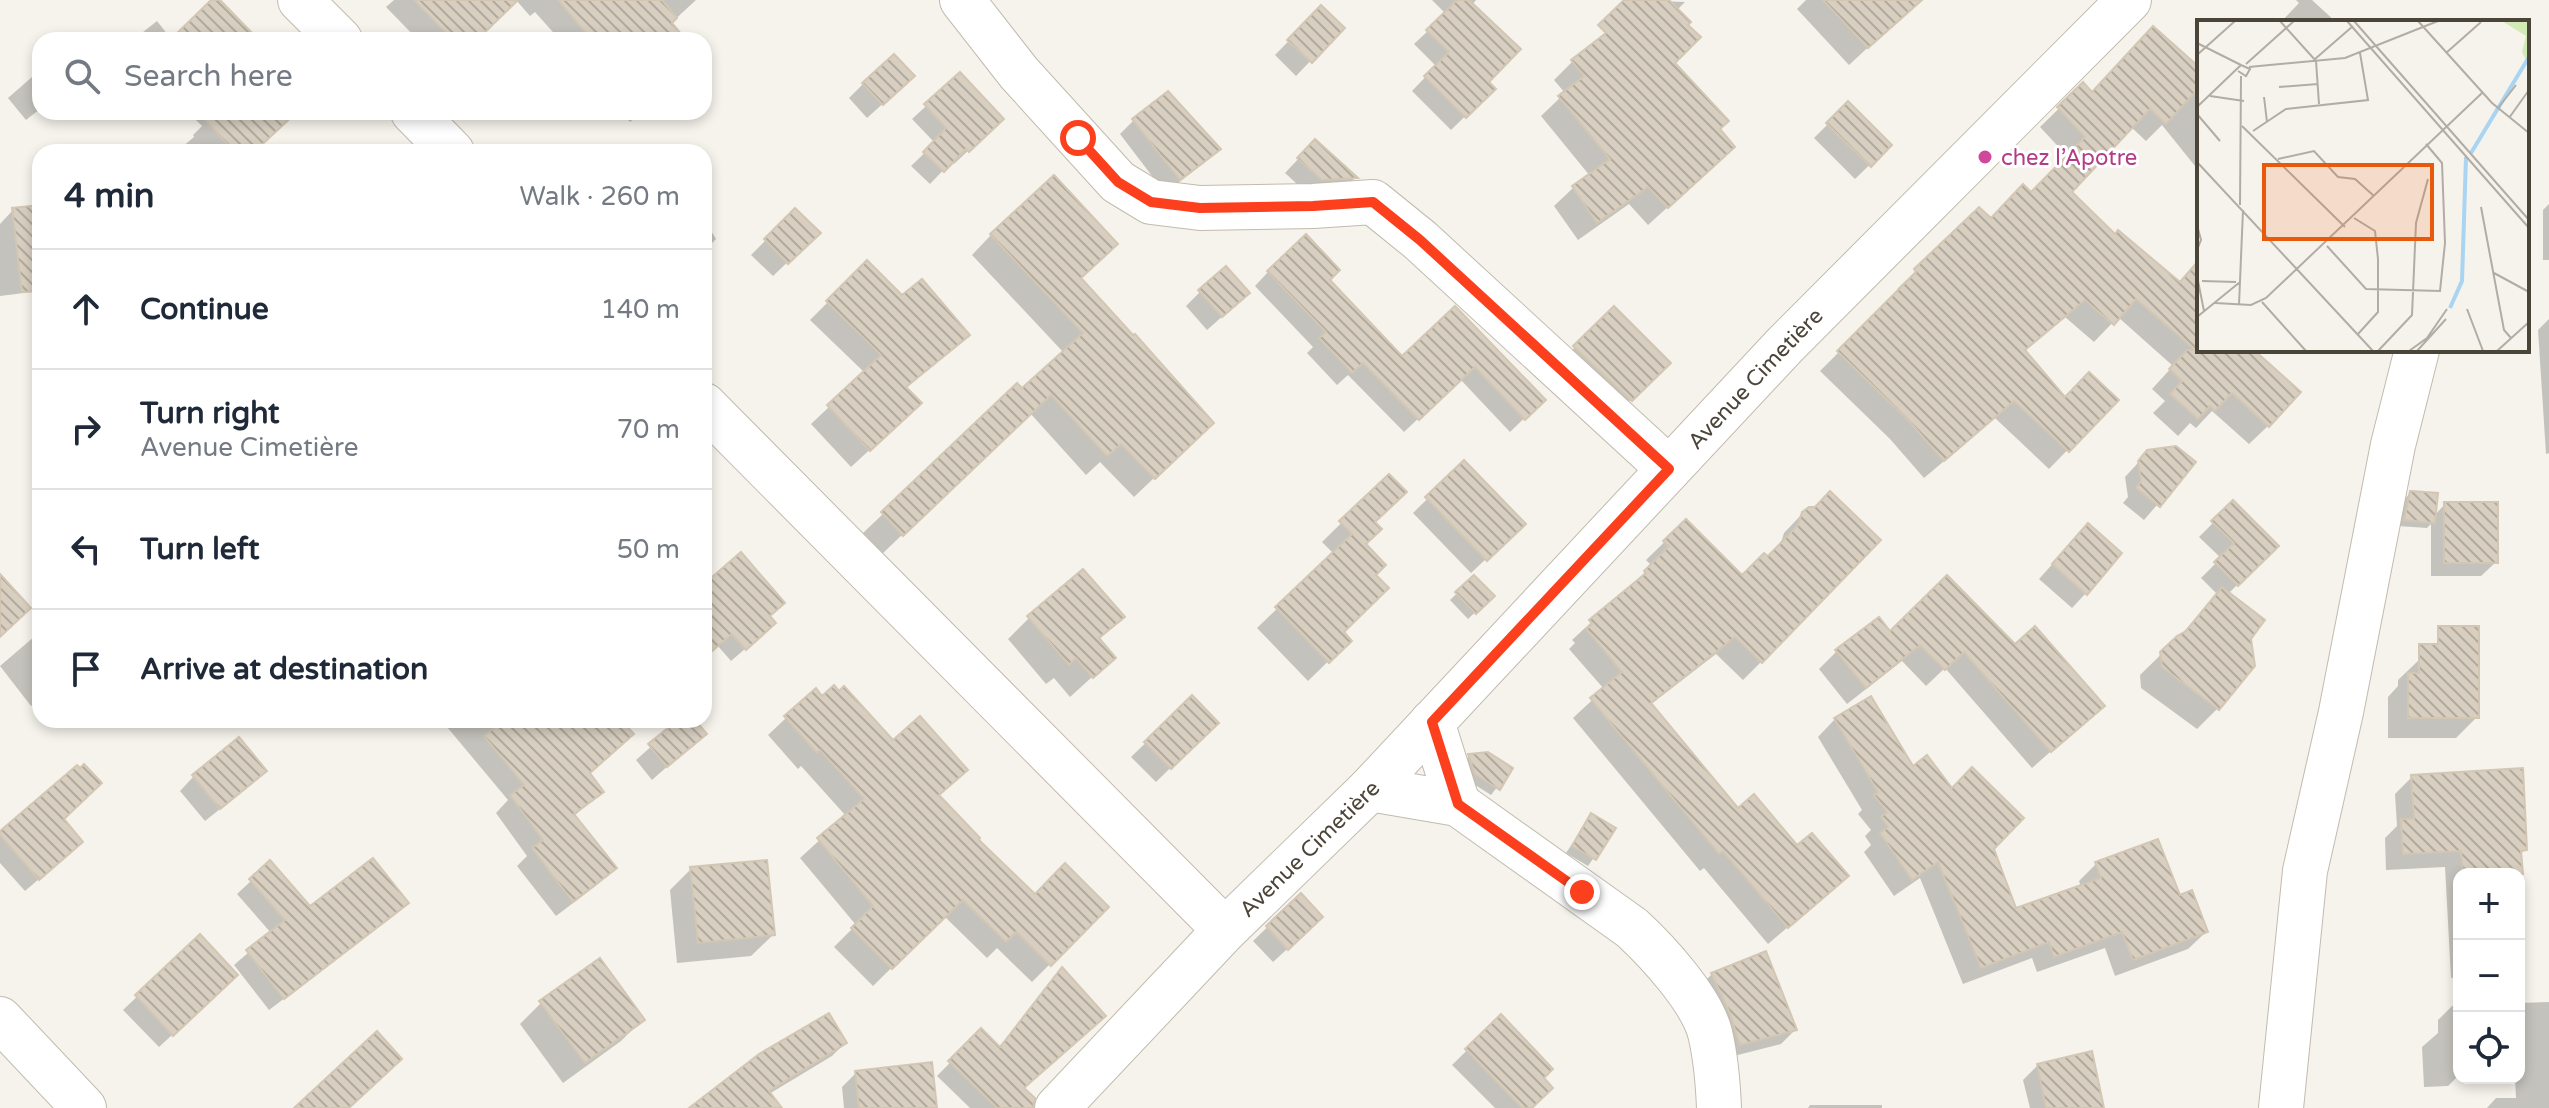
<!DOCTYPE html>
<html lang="en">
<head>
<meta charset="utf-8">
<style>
  body { margin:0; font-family:"Varela Round",sans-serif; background:#f2f2f3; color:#1f2937 }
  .controls { position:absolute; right:24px; bottom:24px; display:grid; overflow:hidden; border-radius:16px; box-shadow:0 4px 12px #0003 }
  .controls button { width:72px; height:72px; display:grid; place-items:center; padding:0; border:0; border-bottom:2px solid #e0e1e3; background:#fff; color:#1f2937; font:40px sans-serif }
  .stop { position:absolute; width:24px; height:24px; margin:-18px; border:6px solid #fc3f1d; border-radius:50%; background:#fff }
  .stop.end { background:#fc3f1d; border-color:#fff; box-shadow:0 2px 8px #0008 }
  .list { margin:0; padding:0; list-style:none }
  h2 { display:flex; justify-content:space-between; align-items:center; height:104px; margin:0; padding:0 32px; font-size:34px }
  h2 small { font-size:26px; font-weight:400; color:#747a83 }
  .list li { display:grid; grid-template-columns:52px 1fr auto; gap:24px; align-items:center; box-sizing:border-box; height:120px; padding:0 32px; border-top:2px solid #e0e1e3 }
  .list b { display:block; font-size:30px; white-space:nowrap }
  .list p { margin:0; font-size:26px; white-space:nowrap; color:#747a83 }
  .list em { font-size:26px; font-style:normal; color:#747a83 }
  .icon { flex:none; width:44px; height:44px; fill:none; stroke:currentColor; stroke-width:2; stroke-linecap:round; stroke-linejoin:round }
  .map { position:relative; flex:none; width:2549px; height:1108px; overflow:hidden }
  .search { position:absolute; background:#fff; box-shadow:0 4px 12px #0003; left:32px; top:32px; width:680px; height:88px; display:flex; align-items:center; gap:20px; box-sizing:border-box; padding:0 28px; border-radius:24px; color:#747a83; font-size:30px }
  .panel { position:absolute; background:#fff; box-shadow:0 4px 12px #0003; left:32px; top:144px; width:680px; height:584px; border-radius:24px }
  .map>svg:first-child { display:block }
  .shadow { fill:#0003 }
  .building { fill:url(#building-back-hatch); stroke:#d3c7b4; stroke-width:2 }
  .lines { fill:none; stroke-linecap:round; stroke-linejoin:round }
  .minor-casing { stroke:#c2bbae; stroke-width:46 }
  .minor { stroke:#fff; stroke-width:44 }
  .route { stroke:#fc3f1d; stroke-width:10 }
  .hotel-dot { fill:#d1479c; stroke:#fff; stroke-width:3 }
  .labels { text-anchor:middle; stroke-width:6; stroke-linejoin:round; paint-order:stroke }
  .hotel-label { font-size:22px; fill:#b23c85; stroke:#fff; text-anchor:start }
  .street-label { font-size:22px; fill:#4b4439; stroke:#fff }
  .inset-river { fill:none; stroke:#a9d4f2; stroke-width:4 }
  .inset-road { fill:none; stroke:#b2ada4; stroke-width:2 }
  .view { fill:#e8590c; fill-opacity:0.15; stroke:#e8590c; stroke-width:4 }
  .inset-edge { fill:none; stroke:#4b4439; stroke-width:4 }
</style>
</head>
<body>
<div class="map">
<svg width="2549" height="1108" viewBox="0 0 2549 1108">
  <defs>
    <pattern id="building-back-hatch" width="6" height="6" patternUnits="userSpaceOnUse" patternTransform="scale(2)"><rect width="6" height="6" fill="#d8cfc1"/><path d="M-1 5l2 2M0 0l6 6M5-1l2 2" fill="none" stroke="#b1aa9e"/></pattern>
  </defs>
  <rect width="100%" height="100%" fill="#f6f3ec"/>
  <g class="shadow">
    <polygon points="394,0 516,0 474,40 418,40 386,7"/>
    <polygon points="516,0 696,0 670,24 684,40 560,40 535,12 530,16"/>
    <polygon points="1432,0 1476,0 1472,5 1486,82 1493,89 1451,130 1412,91 1436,66 1414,44 1446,14"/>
    <polygon points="1627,0 1685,2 1677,10 1686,25 1672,63 1718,130 1714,165 1648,225 1629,204 1578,240 1554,206 1573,188 1590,176 1541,116 1565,93 1554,80 1572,62 1618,26"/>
    <polygon points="1806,0 1919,0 1849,65 1797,9"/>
    <polygon points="2296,0 2312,0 2336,22 2281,22 2299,3"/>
    <polygon points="1321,8 1342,28 1296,76 1275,55"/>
    <polygon points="157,21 172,40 133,40"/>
    <polygon points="40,70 40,109 26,120 8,98"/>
    <polygon points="2199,70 2199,171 2162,125 2146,141 2131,127 2069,193 2114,236 2199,302 2199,350 2252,350 2268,426 2249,444 2212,411 2196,428 2190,423 2178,436 2153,413 2165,401 2152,389 2173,366 2118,317 2094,342 2065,317 2023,352 2065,399 2116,400 2049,469 1995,418 1924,478 1890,439 1820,371 1899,292 1897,289 1979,210 1991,220 2031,194 2068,157 2040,127 2083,85 2091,94"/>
    <polygon points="960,75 988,132 954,164 952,161 930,184 911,166 935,143 912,119"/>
    <polygon points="863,84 898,90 867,118 849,98"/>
    <polygon points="1848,104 1890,145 1855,179 1814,138"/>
    <polygon points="188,112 295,112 260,145 267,152 176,152 194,137 193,135 202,126"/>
    <polygon points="621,112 641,112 630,122"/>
    <polygon points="1134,120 1218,149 1204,163 1165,193 1120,134"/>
    <polygon points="1301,156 1355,178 1341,191 1308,194 1285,173"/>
    <polygon points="2549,204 2549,260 2543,260 2543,210"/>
    <polygon points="40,205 40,291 0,296 0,224 13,210 38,207"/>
    <polygon points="795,211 818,233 773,276 751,255"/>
    <polygon points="704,219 716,239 704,251"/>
    <polygon points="991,235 1079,279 1192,442 1134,497 1100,462 1086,475 1030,413 882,554 863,533 1017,386 1021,391 1064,353 972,255"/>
    <polygon points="867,263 902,298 967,335 905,389 902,420 851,467 811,424 865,373 810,320"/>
    <polygon points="1268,272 1327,280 1402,359 1455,309 1543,400 1510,432 1460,379 1404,432 1348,375 1337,385 1307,353 1313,347 1255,286"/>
    <polygon points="1200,292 1233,307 1207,330 1186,306"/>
    <polygon points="1614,309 1668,363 1609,421 1553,369"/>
    <polygon points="2549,319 2549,453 2546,454 2538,330"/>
    <polygon points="2148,452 2194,462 2144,520 2123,503 2128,497 2125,477"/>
    <polygon points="1464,463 1523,524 1471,573 1413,513"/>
    <polygon points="1389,476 1363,545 1374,575 1341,632 1349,641 1308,681 1257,628 1334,554 1322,542"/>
    <polygon points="2410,493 2434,516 2445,504 2496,562 2481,576 2431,576 2431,524 2427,528 2398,526 2404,500"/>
    <polygon points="2233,503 2276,546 2228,594 2248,638 2218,708 2197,729 2141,688 2140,675 2180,636 2217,594 2201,578 2221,558 2199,537"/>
    <polygon points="1803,513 1761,662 1743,680 1716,654 1650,705 1737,811 1797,848 1847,876 1768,944 1704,868 1700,871 1573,718 1604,689 1569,649 1575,643 1572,640 1652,566 1646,560 1686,521 1742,578 1780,546 1784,533"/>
    <polygon points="2074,540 2086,593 2072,608 2039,579"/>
    <polygon points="1474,577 1492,596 1468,619 1450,600"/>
    <polygon points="704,587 769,617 760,636 731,661 718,646 704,658"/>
    <polygon points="1122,617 1098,640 1113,658 1070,697 1054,678 1046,684 1008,639 1029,618"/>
    <polygon points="1890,634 2015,646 2102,706 2032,768 1945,668 1926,686 1902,661 1847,704 1819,669 1837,651"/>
    <polygon points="35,636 40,642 40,699 31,706 0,666"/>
    <polygon points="2420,659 2477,717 2456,738 2388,738 2388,697 2398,686 2398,680"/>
    <polygon points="1192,698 1216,723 1156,782 1131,757"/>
    <polygon points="786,718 937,796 976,840 1034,896 1107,907 1032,982 997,948 987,958 944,916 873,986 834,947 856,925 800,858 846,816 801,766 798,769 768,735"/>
    <polygon points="1835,719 1912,769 1991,849 2015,911 2081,887 2079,881 2096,864 2178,898 2206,932 2188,949 2115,976 2105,948 2037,972 2032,958 1963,984 1920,878 1894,896 1864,852 1871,845 1865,836 1871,830 1858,814 1862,810 1818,737"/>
    <polygon points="425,720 619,720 588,774 602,792 574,816 614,868 598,884 556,916 517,866 527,856 496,813 508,800 442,721 425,723"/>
    <polygon points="681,720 692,720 704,734 652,780 636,760"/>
    <polygon points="1469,756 1511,769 1491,795 1469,781 1463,763"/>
    <polygon points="194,776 250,785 205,821 180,791"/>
    <polygon points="2412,777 2525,850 2519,855 2524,955 2519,960 2519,874 2459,874 2459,977 2451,978 2445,867 2386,870 2385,838 2397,826 2395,794"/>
    <polygon points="1591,816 1614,829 1588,866 1566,853"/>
    <polygon points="61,819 68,854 25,891 0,863 0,834"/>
    <polygon points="270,863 309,909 406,903 393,916 269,1010 234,965 271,933 237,894"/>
    <polygon points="691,869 773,935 751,956 677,963 670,890"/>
    <polygon points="1300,896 1307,931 1273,962 1253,941"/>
    <polygon points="200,937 223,988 159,1047 123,1010"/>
    <polygon points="1062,970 1022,1089 1031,1108 970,1108 937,1076 981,1031 999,1048 1049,983"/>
    <polygon points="1712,974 1795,1030 1781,1044 1726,1058 1698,988"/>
    <polygon points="2549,1002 2549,1108 2487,1108 2496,1098 2516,1098 2515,1078 2519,1078 2519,1003"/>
    <polygon points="541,1003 642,1020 621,1041 563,1083 520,1024"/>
    <polygon points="2452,1006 2459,1006 2459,1075 2448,1086 2424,1087 2422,1047 2438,1033 2438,1020"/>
    <polygon points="1501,1017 1541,1078 1530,1108 1495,1108 1452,1065"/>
    <polygon points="845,1043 832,1056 769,1094 765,1108 693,1108"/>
    <polygon points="2038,1065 2102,1108 2030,1108 2023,1080"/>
    <polygon points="856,1073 935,1108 844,1108 842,1087"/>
    <polygon points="1810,1105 1882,1105 1882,1108 1808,1108"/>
  </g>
  <g class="building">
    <polygon points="211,0 220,0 259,40 170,40"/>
    <polygon points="414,0 518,0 477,40 453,40"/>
    <polygon points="558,0 662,0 677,18 672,23 686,40 592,40"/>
    <polygon points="1457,0 1469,0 1521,49 1489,82 1496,89 1466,118 1424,76 1449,52 1426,30"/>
    <polygon points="1624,0 1669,0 1691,22 1688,25 1701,37 1675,63 1729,121 1720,129 1735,147 1668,208 1648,187 1597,223 1572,186 1610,159 1558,96 1584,76 1571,60 1606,33 1598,25"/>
    <polygon points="1823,0 1922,0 1868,48"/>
    <polygon points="1321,5 1345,28 1312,63 1287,40"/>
    <polygon points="2153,26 2199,67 2199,88 2166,124 2150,109 2072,192 2115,234 2118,230 2180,282 2199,260 2199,350 2254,350 2301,392 2269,427 2232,393 2215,411 2210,406 2198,419 2170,394 2182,381 2169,369 2187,350 2195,350 2136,299 2114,325 2085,300 2025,350 2065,397 2089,372 2119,400 2069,452 2014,401 1944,461 1909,421 1837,351 1916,272 1914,269 1979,207 1991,218 2023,184 2031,192 2085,137 2057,107 2083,82 2092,92"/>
    <polygon points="894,54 915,76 883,105 862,83"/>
    <polygon points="960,72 1004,119 969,152 966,149 944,172 923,152 946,128 924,104"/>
    <polygon points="1168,91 1221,149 1180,180 1132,119"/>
    <polygon points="1848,101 1892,145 1871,167 1826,123"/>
    <polygon points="197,112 297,112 254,152 235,152"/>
    <polygon points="1315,139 1358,178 1322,180 1297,158"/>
    <polygon points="1054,175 1118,244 1081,278 1133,335 1135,334 1214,423 1155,479 1121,444 1107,456 1051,395 903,536 881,512 1017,383 1022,388 1083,333 990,234"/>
    <polygon points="40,205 40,291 22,292 12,208"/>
    <polygon points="795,208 821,233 788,264 764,239"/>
    <polygon points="1306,234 1340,270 1330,280 1402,356 1455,306 1546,400 1525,420 1475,367 1419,420 1363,363 1352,373 1319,338 1326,332 1267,271"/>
    <polygon points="867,260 902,295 922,279 970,335 906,387 922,403 870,451 827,405 881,355 826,301"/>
    <polygon points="1226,266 1250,293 1222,317 1198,290"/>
    <polygon points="1614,306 1671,363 1632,401 1573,346"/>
    <polygon points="2176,446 2196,462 2160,507 2136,488 2141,481 2138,461 2147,450"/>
    <polygon points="1464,460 1526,524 1487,561 1425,497"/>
    <polygon points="1389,474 1407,492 1375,522 1382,529 1366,544 1386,565 1376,575 1389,588 1344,632 1352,641 1329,663 1275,607 1352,534 1339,521"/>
    <polygon points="1830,491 1881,540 1762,663 1735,637 1651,703 1738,808 1754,794 1797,845 1812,833 1849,876 1788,928 1723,851 1719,854 1590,698 1622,672 1586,629 1592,624 1589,620 1646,573 1644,571 1669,546 1663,541 1686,519 1742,575 1764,553 1768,556 1798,525 1802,512 1809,507 1815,507"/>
    <polygon points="2410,491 2438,493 2435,523 2404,520"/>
    <polygon points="2233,500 2279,546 2238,586 2214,562 2234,543 2211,521"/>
    <rect x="2444" y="502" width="54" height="61"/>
    <polygon points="2088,523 2122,553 2087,595 2052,564"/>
    <polygon points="741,552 785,603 770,616 776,623 746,650 732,634 704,658 704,584"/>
    <polygon points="1083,569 1125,617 1099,638 1116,658 1093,678 1076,658 1069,665 1027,616"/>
    <polygon points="0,574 31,608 0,637"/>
    <polygon points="1474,575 1495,596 1476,614 1455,592"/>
    <polygon points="1947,575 2015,644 2035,626 2105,706 2051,752 1964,652 1945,670 1920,645 1866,688 1835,650 1879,617 1890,631"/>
    <polygon points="2222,587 2265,620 2251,639 2255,666 2219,710 2162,667 2160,652 2177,636 2186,631"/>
    <polygon points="2438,626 2479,626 2479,718 2408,718 2408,673 2419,673 2419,644 2438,644"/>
    <polygon points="834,685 839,691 844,686 893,740 920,716 968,770 939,795 980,838 979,840 1035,894 1065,863 1109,907 1051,966 1016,932 1006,942 963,900 892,969 851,928 873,906 817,838 864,799 820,750 817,753 784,716 816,688 822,696"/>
    <polygon points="1192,695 1219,723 1171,769 1144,742"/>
    <polygon points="1871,696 1913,766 1927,755 1952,788 1972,767 2024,818 1994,849 2016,908 2101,878 2095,862 2158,839 2180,895 2192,890 2208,932 2133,960 2122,932 2054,957 2049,942 1981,968 1938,862 1912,880 1880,833 1888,827 1881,817 1887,812 1874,795 1878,792 1834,718"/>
    <polygon points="504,720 621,720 634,734 590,773 604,792 574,814 617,868 573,902 532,848 543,840 510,795 524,785 484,736"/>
    <polygon points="678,720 695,720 707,734 667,767 648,744"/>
    <polygon points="239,737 267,771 220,809 192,775"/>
    <polygon points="1488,752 1513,768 1500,790 1475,774 1468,754"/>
    <polygon points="84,764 102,783 64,819 83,842 39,880 0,835 0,831 77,765 80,768"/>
    <polygon points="2523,768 2527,850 2521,851 2523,874 2463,874 2461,851 2403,854 2401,819 2414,819 2411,775"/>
    <polygon points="1591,813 1616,828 1596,860 1572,846"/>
    <polygon points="373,858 409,903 284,999 246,950 285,920 249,879 270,860 310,906"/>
    <polygon points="767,860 775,935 698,943 690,867"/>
    <polygon points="1301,893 1323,917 1288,950 1266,926"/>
    <polygon points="200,934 238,975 173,1036 135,995"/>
    <polygon points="1766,951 1797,1030 1740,1045 1729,1011 1711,973"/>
    <polygon points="600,958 645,1020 585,1063 539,1001"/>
    <polygon points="1062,967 1106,1016 1024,1088 1035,1098 1033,1108 997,1108 948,1061 981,1028 1000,1047"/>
    <polygon points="829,1013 847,1043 769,1091 782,1108 689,1108 759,1054"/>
    <polygon points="1501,1014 1553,1069 1544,1078 1553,1088 1532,1108 1522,1108 1465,1049"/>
    <polygon points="377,1031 402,1059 349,1108 294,1108"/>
    <polygon points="2092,1051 2104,1108 2046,1108 2037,1064"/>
    <polygon points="932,1062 937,1108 859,1108 855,1071"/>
  </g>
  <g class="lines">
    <defs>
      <g id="minor">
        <polyline points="300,0 340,40"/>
        <polyline points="962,0 1019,73 1118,182 1151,202 1200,208 1313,206 1373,202 1420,240 1669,469"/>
        <polyline points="413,112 452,152"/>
        <polyline points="704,405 1225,930"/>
        <polyline points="1432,722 1458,804"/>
        <path d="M1370,789L1458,804L1632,928C1658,952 1701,999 1710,1033C1716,1058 1718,1083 1719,1108"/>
        <polyline points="0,1019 84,1108"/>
        <path id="s1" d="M1057,1108L1225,930L1370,789L1785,345L2129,0"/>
        <polyline points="2281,1108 2305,871 2341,712 2393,445 2417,350"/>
      </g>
    </defs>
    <use href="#minor" class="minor-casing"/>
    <use href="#minor" class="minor"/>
  </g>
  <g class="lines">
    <polyline class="route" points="1078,138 1118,182 1151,202 1200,208 1313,206 1373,202 1420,240 1669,469 1432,722 1458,804 1582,892"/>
  </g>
  <circle class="hotel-dot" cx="1985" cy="157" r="8"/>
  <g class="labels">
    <g class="hotel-label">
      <text x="2001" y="165">chez l’Apotre</text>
    </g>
    <g class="street-label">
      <text dy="8" stroke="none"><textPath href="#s1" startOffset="1010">Avenue Cimetière</textPath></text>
      <text dy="8" stroke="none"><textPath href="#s1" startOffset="362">Avenue Cimetière</textPath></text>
    </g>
  </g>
  <g transform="translate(2197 20)">
    <rect width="332" height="332" fill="#f6f3ec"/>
    <path d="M305,1H332V46L325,32L329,16Z" fill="#d2eab5"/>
    <path class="inset-river" d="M274,133L332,37M253,288L265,261L269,137"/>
    <path class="inset-road" d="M83,1L119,41L122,84M150,1L332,208M157,1L332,200M221,1L295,83L332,113M0,23L44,45M249,33L284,2M0,35L38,1M118,39L156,6M49,44L97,1M52,47L148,38L241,1M82,67L121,64M13,76L47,81M67,77L70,102M0,87L44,45L53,49L49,56L41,51M301,88L319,65M0,94L23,121M312,98L332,70M45,106L148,207M56,111L89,89L171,80L163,33M81,139L117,131L141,157L158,159L177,176M0,142L176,331M43,185L44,56M284,187L307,310L314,318M157,198L178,211L181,239V292L161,314M0,205L4,220L0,230M130,226L169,269L243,271L248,223L245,143L229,124M297,253L332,272M0,256L7,291M5,261L39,262M65,282L109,331M18,283L54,285L69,278L285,73M42,285L46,190M270,289L286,331M0,297L43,262M181,331L215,295L219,203L231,159M212,331L230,318L250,289M220,331L249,299M300,331L332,302"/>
    <path class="view" d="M67,145H235V219H67Z"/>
    <rect width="332" height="332" class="inset-edge"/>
  </g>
</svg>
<div class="controls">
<button>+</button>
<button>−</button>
<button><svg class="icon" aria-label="locate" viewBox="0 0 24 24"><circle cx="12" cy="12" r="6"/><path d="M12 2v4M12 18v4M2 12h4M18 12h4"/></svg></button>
</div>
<div class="stop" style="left:1078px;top:138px"></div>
<div class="stop end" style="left:1582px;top:892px"></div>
<div class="search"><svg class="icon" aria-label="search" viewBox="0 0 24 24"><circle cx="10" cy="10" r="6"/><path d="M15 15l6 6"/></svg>Search here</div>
<section class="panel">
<h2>4 min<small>Walk · 260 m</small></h2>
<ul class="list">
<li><svg class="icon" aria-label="ahead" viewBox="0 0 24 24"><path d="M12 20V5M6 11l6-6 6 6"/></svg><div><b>Continue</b></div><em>140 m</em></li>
<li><svg class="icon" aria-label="right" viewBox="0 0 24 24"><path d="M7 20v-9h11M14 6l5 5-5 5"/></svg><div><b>Turn right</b><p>Avenue Cimetière</p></div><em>70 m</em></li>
<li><svg class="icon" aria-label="left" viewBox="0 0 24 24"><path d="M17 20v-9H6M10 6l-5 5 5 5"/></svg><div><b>Turn left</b></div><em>50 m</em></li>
<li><svg class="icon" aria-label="arrive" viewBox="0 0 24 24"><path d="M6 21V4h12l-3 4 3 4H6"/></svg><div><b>Arrive at destination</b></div></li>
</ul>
</section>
</div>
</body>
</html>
